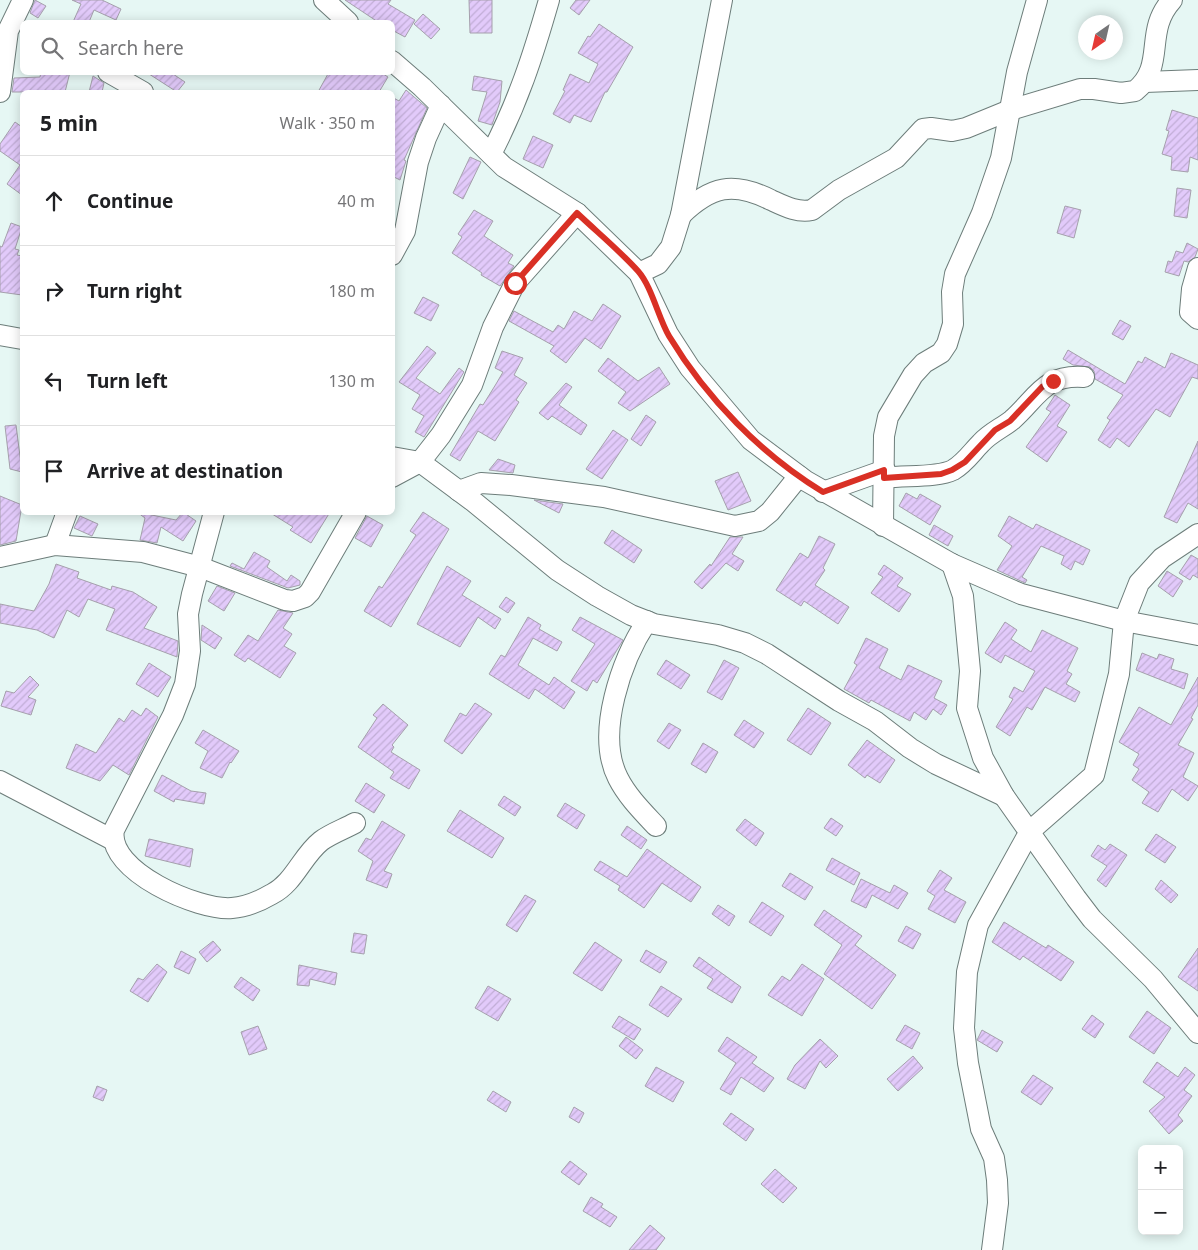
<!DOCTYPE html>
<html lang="en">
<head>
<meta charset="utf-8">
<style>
  body { margin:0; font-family:"Noto Sans",sans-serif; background:#f6f6f6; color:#202124 }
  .controls { position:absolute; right:15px; bottom:15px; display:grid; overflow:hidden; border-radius:8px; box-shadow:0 2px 12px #0003 }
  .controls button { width:45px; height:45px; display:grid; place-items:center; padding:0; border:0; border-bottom:1px solid #e0e0e0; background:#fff; color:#202124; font:25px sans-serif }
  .compass { position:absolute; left:1078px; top:15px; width:45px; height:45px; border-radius:50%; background:#fff; box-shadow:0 2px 12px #0003; rotate:214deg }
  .stop { position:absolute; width:15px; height:15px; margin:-11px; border:4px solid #d93025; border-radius:50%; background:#fff }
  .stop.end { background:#d93025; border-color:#fff; box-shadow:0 1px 5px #0008 }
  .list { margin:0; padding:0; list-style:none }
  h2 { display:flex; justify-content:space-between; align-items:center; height:65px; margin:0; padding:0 20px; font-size:21px }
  h2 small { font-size:16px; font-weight:400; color:#757577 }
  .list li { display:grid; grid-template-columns:32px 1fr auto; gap:15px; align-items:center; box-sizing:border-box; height:90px; padding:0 20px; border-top:1px solid #e0e0e0 }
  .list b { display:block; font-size:19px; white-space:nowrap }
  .list em { font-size:16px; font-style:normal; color:#757577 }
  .icon { flex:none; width:28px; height:28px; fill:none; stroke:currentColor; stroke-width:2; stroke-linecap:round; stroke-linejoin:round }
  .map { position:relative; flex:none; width:1198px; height:1250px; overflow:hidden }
  .search { position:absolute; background:#fff; box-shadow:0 2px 12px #0003; left:20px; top:20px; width:375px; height:55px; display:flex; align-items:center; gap:12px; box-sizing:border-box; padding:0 18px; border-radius:8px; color:#757577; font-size:19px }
  .panel { position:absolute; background:#fff; box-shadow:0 2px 12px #0003; left:20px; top:90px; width:375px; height:425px; border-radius:8px }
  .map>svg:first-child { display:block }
  .building { fill:url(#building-hatch); stroke:#a5a0ac }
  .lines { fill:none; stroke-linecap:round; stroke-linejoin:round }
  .minor-casing { stroke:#6d7d7a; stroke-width:22 }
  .minor { stroke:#fff; stroke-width:20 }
  .route { stroke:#d93025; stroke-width:6 }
</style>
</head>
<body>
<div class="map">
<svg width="1198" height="1250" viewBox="0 0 1198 1250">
  <defs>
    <pattern id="building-hatch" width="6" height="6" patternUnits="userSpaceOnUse" patternTransform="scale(1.25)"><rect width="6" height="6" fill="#e2cafa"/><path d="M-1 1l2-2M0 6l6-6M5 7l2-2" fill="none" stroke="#c1add6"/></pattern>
  </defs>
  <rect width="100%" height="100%" fill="#e6f7f4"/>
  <g class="building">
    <polygon points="35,0 46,6 38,18 30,13"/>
    <polygon points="72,0 102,0 121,9 116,20 94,10 89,22 73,22 81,4"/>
    <polygon points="345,0 391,0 388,4 415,20 405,37 392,30 392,22 378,22"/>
    <polygon points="469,0 492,0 492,33 470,33"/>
    <polygon points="576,0 590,0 579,15 570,8"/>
    <polygon points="423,14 440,29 431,39 414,24"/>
    <polygon points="599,24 633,47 607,92 605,92 591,122 574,115 570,123 553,114 565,91 563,90 570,74 589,83 598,64 578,53 588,36 590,37"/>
    <polygon points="41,72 70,72 65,92 12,92 14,78 40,77"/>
    <polygon points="146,72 170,72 185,82 177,92"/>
    <polygon points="329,72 380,72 388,77 379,92 318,92"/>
    <polygon points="93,76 104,83 102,92 89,92"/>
    <polygon points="474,76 502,81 500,102 492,125 478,121 487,92 472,90"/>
    <polygon points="406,90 427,108 404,160 406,161 400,180 392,176 392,97 399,101"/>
    <polygon points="1172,110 1198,118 1198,160 1190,157 1188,172 1171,170 1172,157 1162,154 1169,131 1166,130"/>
    <polygon points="15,122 22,127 22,195 7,184 20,165 0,151 0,144"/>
    <polygon points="533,136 553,145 543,168 523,159"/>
    <polygon points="470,157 481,162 463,199 453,193"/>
    <polygon points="1177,188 1191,190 1187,218 1174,216"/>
    <polygon points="1065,206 1081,210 1074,238 1057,233"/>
    <polygon points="474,210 493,221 484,236 513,255 508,263 514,266 500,286 481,275 482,273 452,253 462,237 458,234"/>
    <polygon points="11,223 22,227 15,249 19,250 17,255 22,256 22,295 0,292 0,246 2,247"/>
    <polygon points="1187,243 1198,249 1195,257 1188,262 1184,261 1179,276 1165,272 1168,261 1172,262 1176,251 1183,253"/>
    <polygon points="423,297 439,305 431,321 414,313"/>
    <polygon points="603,304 621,316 601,349 585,338 566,363 550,351 554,346 509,321 514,311 553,332 558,325 564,329 574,311 592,321"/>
    <polygon points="1120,320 1131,326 1123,340 1112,334"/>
    <polygon points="427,346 436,353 416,378 440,394 459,368 464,372 424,437 415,432 424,416 412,409 420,395 399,382"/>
    <polygon points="1068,350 1125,384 1138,361 1142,363 1145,357 1165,368 1171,353 1198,365 1198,379 1192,377 1170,417 1156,409 1129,447 1117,438 1110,448 1098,440 1110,420 1107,418 1123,395 1095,379 1094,371 1090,367 1073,365 1063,359"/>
    <polygon points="502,351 523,358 514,375 527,383 516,400 519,402 495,441 478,431 460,461 450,455 480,404 483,405 496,384 503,372 495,368"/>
    <polygon points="608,358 638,381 659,367 670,384 630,411 618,403 626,392 598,371"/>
    <polygon points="566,383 572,387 559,405 587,425 581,435 552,416 548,420 539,413"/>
    <polygon points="1055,395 1070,405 1057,426 1067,432 1047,462 1026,447 1051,412 1046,409"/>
    <polygon points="646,415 656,422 641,446 631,439"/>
    <polygon points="16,425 22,472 10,469 5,426"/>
    <polygon points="613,430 628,440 602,479 586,469"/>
    <polygon points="1198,441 1198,509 1188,503 1177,523 1164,517"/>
    <polygon points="498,459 515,465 513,473 489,470"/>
    <polygon points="738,472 751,501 728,510 715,481"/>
    <polygon points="906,493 917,499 920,494 941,506 930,525 899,506"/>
    <polygon points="0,496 22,505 16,541 0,545"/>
    <polygon points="534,500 563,504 559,513"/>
    <polygon points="137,512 176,520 183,512 196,521 183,541 161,527 157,543 140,540 145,518"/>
    <polygon points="269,512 330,512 311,543 290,530 293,527"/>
    <polygon points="423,512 449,529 391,627 364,611 379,586 382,588 416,535 410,531"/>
    <polygon points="80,516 98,524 92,536 74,528"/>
    <polygon points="367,516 383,525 371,547 355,538"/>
    <polygon points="1009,516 1033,529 1036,524 1090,550 1083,565 1075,561 1071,570 1061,564 1064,556 1041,546 1022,577 1027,580 1025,583 997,570 1012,546 998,536"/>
    <polygon points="934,525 953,536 948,546 929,535"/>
    <polygon points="612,530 642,550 634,563 604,543"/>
    <polygon points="819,536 835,544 823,568 825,570 815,585 849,607 838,624 804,601 801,606 776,590 800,553 808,558"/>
    <polygon points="730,537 743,537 732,554 744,561 738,571 726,563 702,589 694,582 710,564 711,566"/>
    <polygon points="254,552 270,561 267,567 287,581 291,575 300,581 300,585 288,588 230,566 232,563 244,569"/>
    <polygon points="1191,555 1198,559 1198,578 1193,575 1190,580 1179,573"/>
    <polygon points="56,564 79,572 77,578 111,590 112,586 133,592 157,607 144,628 178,641 177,657 106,630 115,609 88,599 79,617 67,610 54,638 37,630 0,623 0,604 34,611 49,584"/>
    <polygon points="884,565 903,578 897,586 911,594 899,612 871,593 883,577 878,574"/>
    <polygon points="447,566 471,581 462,595 501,619 495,629 478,617 460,647 417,624"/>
    <polygon points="1167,571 1183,581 1173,597 1158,586"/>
    <polygon points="217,586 235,593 224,611 208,601"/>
    <polygon points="506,597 515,603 508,613 499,607"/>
    <polygon points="278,610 293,613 283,628 292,634 284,646 296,653 280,678 248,658 245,662 234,655 248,635 258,641"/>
    <polygon points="528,617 541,625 539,629 562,642 557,651 533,638 518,665 549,685 554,677 575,692 564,709 535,689 529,699 489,674 501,655 505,657"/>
    <polygon points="580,617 623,640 597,683 593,680 587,691 571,681 595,644 572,630"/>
    <polygon points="1005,622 1017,630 1011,639 1031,652 1042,630 1078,648 1067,671 1072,674 1066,684 1080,692 1075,702 1045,687 1032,710 1027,707 1010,736 996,727 1013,699 1009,697 1014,687 1023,692 1035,671 1005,655 1001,663 985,653"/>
    <polygon points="202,625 222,638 215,649 201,640"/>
    <polygon points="866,638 888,649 879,668 901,680 908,665 942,681 934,698 947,705 941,715 933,709 926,720 914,712 910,721 871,700 869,703 844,689 857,665 854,663"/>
    <polygon points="1142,653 1157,659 1159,654 1174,659 1171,669 1188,674 1184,689 1136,670"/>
    <polygon points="666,660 690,675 681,689 657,674"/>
    <polygon points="724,660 739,668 722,700 707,692"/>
    <polygon points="149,663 171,677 158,697 136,684"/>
    <polygon points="30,676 39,685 28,697 36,700 31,715 1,706 6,691 14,693"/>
    <polygon points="1198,677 1198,705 1191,718 1193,719 1178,745 1194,753 1183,777 1198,786 1188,801 1172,789 1158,812 1142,803 1149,792 1132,780 1139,769 1133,765 1139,754 1119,742 1139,707 1171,725"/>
    <polygon points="475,703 492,714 462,754 444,741 460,713 466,716"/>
    <polygon points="383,704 408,725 392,745 394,747 391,752 420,770 409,789 390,778 394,772 358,747 377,718 373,715"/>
    <polygon points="146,708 158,717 129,775 113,765 100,781 66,768 76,744 96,753 119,718 124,722 132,710 141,716"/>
    <polygon points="808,708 831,723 811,755 787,740"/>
    <polygon points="744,720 764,733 754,748 734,735"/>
    <polygon points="669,723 681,730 669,749 657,741"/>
    <polygon points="203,730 239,751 231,763 230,762 222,778 200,768 208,751 195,743"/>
    <polygon points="867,740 895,760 880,783 867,775 865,778 848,765"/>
    <polygon points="703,743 718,752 706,773 691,764"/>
    <polygon points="162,775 191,791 206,793 204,804 175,799 174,802 154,791"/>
    <polygon points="366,783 385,795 374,813 355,801"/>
    <polygon points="504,796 521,807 515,816 498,805"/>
    <polygon points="565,803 585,815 577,829 557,816"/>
    <polygon points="460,810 504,838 492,858 447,831"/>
    <polygon points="831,818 843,826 836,836 824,828"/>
    <polygon points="745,819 764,833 756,846 736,830"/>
    <polygon points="382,821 405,835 384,871 392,874 387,888 366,880 373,861 358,851 366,838 371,840"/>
    <polygon points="627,826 647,840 641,849 621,835"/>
    <polygon points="1156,834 1176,847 1165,863 1145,850"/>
    <polygon points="149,839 193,849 190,867 145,856"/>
    <polygon points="1110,844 1127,855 1106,887 1097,880 1107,866 1091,856 1098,845 1105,850"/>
    <polygon points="647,849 701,887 691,902 662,883 644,908 618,890 620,886 594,870 600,861 627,877"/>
    <polygon points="832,858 860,873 854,885 826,870"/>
    <polygon points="940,870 952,878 944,890 966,902 955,923 928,909 935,896 927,891"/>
    <polygon points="790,873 813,887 805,900 782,886"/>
    <polygon points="861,879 890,893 894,885 908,893 898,909 872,895 866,908 851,901"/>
    <polygon points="1161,880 1178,895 1171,903 1155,889"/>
    <polygon points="525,895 536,901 517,932 506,925"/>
    <polygon points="762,902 784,916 771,936 749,922"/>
    <polygon points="718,905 735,916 729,926 712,914"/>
    <polygon points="824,910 862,936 855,945 896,975 872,1009 824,974 842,945 814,925"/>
    <polygon points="1004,922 1046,948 1048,945 1074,962 1061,981 1023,956 1020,960 992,942"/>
    <polygon points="906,926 921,934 913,949 898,941"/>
    <polygon points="354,933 367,935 364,954 351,952"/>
    <polygon points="213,941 221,950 207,962 199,952"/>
    <polygon points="595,942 622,960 602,991 573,973"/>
    <polygon points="1198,948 1198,991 1178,977"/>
    <polygon points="646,950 667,962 660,973 640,961"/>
    <polygon points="181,951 196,959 189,974 174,967"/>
    <polygon points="699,957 741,987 732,1003 707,988 713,979 693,966"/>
    <polygon points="157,964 167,972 148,1002 130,991 138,978 143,980"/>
    <polygon points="802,964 824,979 802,1016 768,995 782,976 790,981"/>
    <polygon points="299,965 337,973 335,985 310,979 309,986 297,985"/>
    <polygon points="241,977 260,990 253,1001 234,987"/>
    <polygon points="488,986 511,999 498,1021 475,1008"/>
    <polygon points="661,986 682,999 668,1017 649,1005"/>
    <polygon points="1147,1011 1171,1028 1154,1054 1129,1037"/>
    <polygon points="1092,1015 1104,1024 1095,1038 1082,1029"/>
    <polygon points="619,1016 641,1029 634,1040 612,1027"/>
    <polygon points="905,1025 920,1033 912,1049 896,1040"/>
    <polygon points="258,1026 267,1049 249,1055 241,1032"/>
    <polygon points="982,1030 1003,1042 997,1052 977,1040"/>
    <polygon points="626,1037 643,1050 636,1059 619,1046"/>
    <polygon points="727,1037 757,1057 752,1063 774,1078 764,1092 741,1077 731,1095 720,1089 736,1063 718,1051"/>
    <polygon points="820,1039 838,1056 826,1068 820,1061 805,1089 787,1079 795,1065"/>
    <polygon points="913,1056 923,1068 898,1091 887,1079"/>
    <polygon points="1157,1062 1178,1077 1185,1067 1195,1075 1184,1090 1192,1096 1178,1115 1183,1121 1169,1134 1149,1111 1165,1097 1143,1082"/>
    <polygon points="656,1067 684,1082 673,1102 645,1086"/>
    <polygon points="1033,1075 1053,1088 1041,1105 1021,1092"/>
    <polygon points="97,1086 107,1090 103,1101 93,1097"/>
    <polygon points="493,1091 511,1102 506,1112 487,1100"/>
    <polygon points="574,1107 584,1113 579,1123 569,1117"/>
    <polygon points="731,1113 754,1129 746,1141 723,1124"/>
    <polygon points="570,1161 587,1174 579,1185 561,1172"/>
    <polygon points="775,1169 797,1188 783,1203 761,1184"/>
    <polygon points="591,1197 603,1204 601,1207 617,1217 610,1227 583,1211"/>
    <polygon points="650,1225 665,1238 656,1250 629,1250"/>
  </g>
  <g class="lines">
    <defs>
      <g id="minor">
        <polyline points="324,0 348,22"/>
        <polyline points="392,61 422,87 504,167 577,213 639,273 668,334 690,368 751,440 806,481 952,564 1021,594 1124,621 1198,635"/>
        <polyline points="108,72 143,92"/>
        <polyline points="1145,82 1198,80"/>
        <polyline points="0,92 8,31 23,0"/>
        <path d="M491,154C518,102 533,56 549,0"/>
        <path d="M681,215C711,186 733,181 771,200C784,206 797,213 812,210L839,190L896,158L923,129L931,128L952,131L966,128L1010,110L1080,89H1094L1121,93L1135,91C1167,65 1143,32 1172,0"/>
        <polyline points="392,255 405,231 418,162 426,138 441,105"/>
        <polyline points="1198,268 1192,289 1190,312 1198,319"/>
        <polyline points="639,273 658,264 671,247 681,215 722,0"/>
        <polyline points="0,335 22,339"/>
        <polyline points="392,457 420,462 474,502 557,570 597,596 631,615 654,624 718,635 745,643 767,654 839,701 875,721 910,748 936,764 1004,796"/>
        <polyline points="392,477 420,462 441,435 472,385 493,327 515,283 577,213"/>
        <path d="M885,478C904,475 937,478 953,470C965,463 972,452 981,443C990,433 1002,428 1012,420C1038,397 1044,374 1084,377"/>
        <polyline points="459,491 481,483 511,485 604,497 735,526 759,521 770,512 799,476"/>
        <polyline points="823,492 885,470"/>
        <path d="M214,512L192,594L188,614L190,651L185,684L173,715L114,830C106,871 199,911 232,908C245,907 260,901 272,894C294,883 302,856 321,841C330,834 344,829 355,823"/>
        <polyline points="883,526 884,436 888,417 913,375 924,363 941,353 947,344 953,324 952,292 955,274 982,213 1001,158 1017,72 1037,0"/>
        <polyline points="55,545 67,512"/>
        <polyline points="0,557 55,545 143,552 200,567 285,600 293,601 305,597 310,592 356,512"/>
        <polyline points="952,564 963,596 970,671 967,708 983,758 1004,796 1076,898 1092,919 1153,979 1198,1033"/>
        <path d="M647,621C622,659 595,733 618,778C627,796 642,811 656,826"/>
        <polyline points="0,781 113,840"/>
        <polyline points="992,1250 998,1203 997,1180 994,1158 981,1129 968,1063 964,1028 967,972 978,925 1030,831 1094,775 1119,674 1124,621 1139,583 1162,558 1198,534"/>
      </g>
    </defs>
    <use href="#minor" class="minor-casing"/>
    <use href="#minor" class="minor"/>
  </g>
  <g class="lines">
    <path class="route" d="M515,283L577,213C597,232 619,250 638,271C652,287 658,317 669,336C707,399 761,454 823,492L884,470V478L941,474L952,470L965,462L995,430L1010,421L1042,387L1053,381"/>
  </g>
</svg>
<div class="controls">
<button>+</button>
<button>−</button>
</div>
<svg class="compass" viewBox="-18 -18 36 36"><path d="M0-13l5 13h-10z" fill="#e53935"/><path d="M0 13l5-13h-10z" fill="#757577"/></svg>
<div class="stop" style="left:515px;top:283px"></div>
<div class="stop end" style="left:1053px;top:381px"></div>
<div class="search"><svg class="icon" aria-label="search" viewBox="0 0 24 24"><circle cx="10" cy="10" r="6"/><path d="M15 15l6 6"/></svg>Search here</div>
<section class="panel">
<h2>5 min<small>Walk · 350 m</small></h2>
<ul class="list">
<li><svg class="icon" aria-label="ahead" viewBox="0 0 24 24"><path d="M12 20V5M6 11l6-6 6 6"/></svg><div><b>Continue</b></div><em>40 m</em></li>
<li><svg class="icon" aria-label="right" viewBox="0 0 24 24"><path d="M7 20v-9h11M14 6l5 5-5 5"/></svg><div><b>Turn right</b></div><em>180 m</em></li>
<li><svg class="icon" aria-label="left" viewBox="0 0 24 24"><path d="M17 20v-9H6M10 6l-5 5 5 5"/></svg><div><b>Turn left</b></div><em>130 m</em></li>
<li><svg class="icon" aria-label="arrive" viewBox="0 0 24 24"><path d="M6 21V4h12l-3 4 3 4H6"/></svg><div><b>Arrive at destination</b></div></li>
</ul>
</section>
</div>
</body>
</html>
